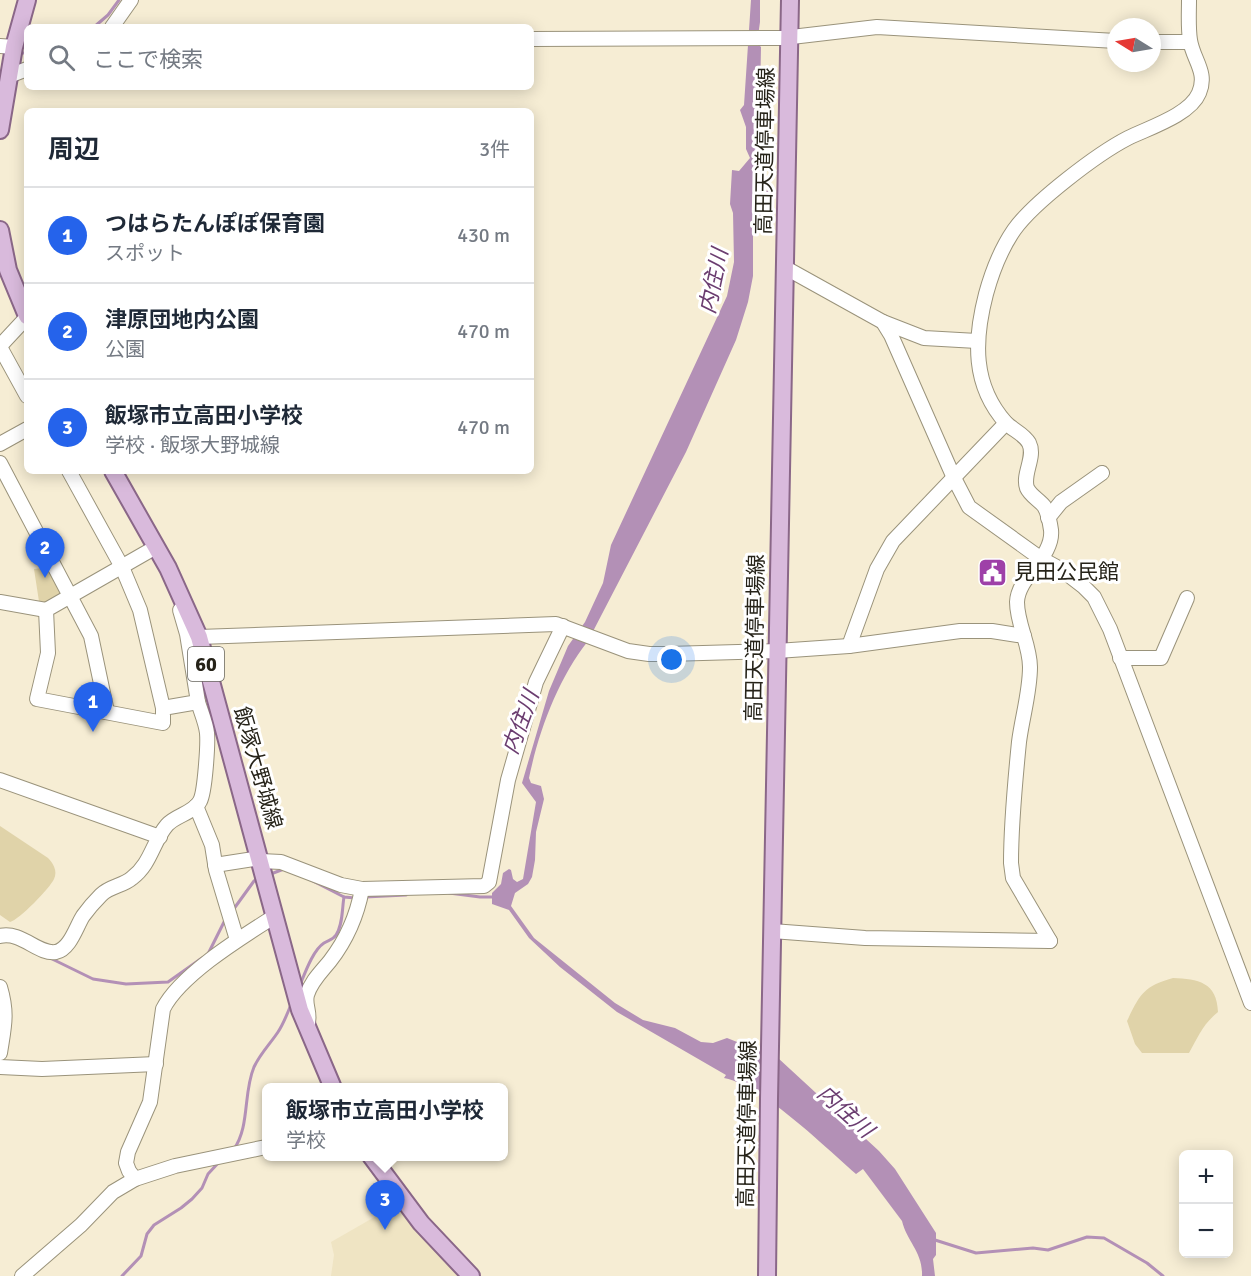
<!DOCTYPE html>
<html lang="ja">
<head>
<meta charset="utf-8">
<style>
  body { margin:0; font-family:Signika,"Noto Sans JP",sans-serif; background:#f6f6f7; color:#1f2937 }
  .controls { position:absolute; right:18px; bottom:18px; display:grid; overflow:hidden; border-radius:9px; box-shadow:0 3px 15px #0003 }
  .controls button { width:54px; height:54px; display:grid; place-items:center; padding:0; border:0; border-bottom:2px solid #e0e1e3; background:#fff; color:#1f2937; font:30px sans-serif }
  .compass { position:absolute; left:1107px; top:18px; width:54px; height:54px; border-radius:50%; background:#fff; box-shadow:0 3px 15px #0003; rotate:281deg }
  .you { position:absolute; left:672px; top:660px; width:21px; height:21px; margin:-15px; border:4px solid #fff; border-radius:50%; background:#1a73e8; box-shadow:0 0 0 9px #1a73e833 }
  .badge { display:grid; place-items:center; width:39px; height:39px; border-radius:50%; background:#2563eb; color:#fff; font-size:20px; font-weight:700 }
  .pin { position:absolute; translate:-50% -50px; filter:drop-shadow(0 2px 3px #0008) }
  .pin::after { content:''; position:absolute; top:32px; width:21px; height:18px; background:inherit; clip-path:polygon(0 0,100% 0,50% 100%) }
  .popup { position:absolute; left:262px; top:1083px; width:246px; height:78px; box-sizing:border-box; display:grid; place-content:center; border-radius:9px; background:#fff; filter:drop-shadow(0 2px 4px #0005); font-size:20px; white-space:nowrap; color:#747a83 }
  .popup b { font-size:22px; color:#1f2937 }
  .popup::after { content:''; position:absolute; left:50%; top:100%; margin-left:-12px; border:12px solid transparent; border-top-color:#fff }
  .list { margin:0; padding:0; list-style:none }
  h2 { display:flex; justify-content:space-between; align-items:center; height:78px; margin:0; padding:0 24px; font-size:26px }
  h2 small { font-size:20px; font-weight:400; color:#747a83 }
  .list li { display:grid; grid-template-columns:39px 1fr auto; gap:18px; align-items:center; box-sizing:border-box; height:96px; padding:0 24px; border-top:2px solid #e0e1e3 }
  .list b { display:block; font-size:22px; white-space:nowrap }
  .list p { margin:0; font-size:20px; white-space:nowrap; color:#747a83 }
  .list em { font-size:20px; font-style:normal; color:#747a83 }
  .icon { flex:none; width:33px; height:33px; fill:none; stroke:currentColor; stroke-width:2; stroke-linecap:round; stroke-linejoin:round }
  .map { position:relative; flex:none; width:1251px; height:1276px; overflow:hidden }
  .search { position:absolute; background:#fff; box-shadow:0 3px 15px #0003; left:24px; top:24px; width:510px; height:66px; display:flex; align-items:center; gap:15px; box-sizing:border-box; padding:0 21px; border-radius:9px; color:#747a83; font-size:22px }
  .panel { position:absolute; background:#fff; box-shadow:0 3px 15px #0003; left:24px; top:108px; width:510px; height:366px; border-radius:9px }
  .map>svg:first-child { display:block }
  .built { fill:#efe4c3 }
  .green { fill:#e0d3a9 }
  .water { fill:#b390b6 }
  .lines { fill:none; stroke-linecap:round; stroke-linejoin:round }
  .stream { stroke:#b390b6; stroke-width:3 }
  .minor-casing { stroke:#9a937b; stroke-width:16 }
  .major-casing { stroke:#8a6788; stroke-width:20 }
  .minor { stroke:#fff; stroke-width:14 }
  .major { stroke:#d9badc; stroke-width:16 }
  .labels { text-anchor:middle; stroke-width:6; stroke-linejoin:round; paint-order:stroke }
  .shield { fill:#fff; stroke:#67655e; stroke-width:1.5 }
  .shield-label { font-size:20px; font-weight:bold; fill:#262319 }
  .street-label { font-size:21px; fill:#262319; stroke:#fff }
  .poi-label { font-size:21px; fill:#262319; stroke:#fff; text-anchor:start }
  .water-label { font-size:22px; font-style:italic; fill:#6b3d70; stroke:#fff }
</style>
</head>
<body>
<div class="map">
<svg width="1251" height="1276" viewBox="0 0 1251 1276">
  <rect width="100%" height="100%" fill="#f6edd4"/>
  <polygon class="built" points="392,1207 407,1218 462,1276 331,1276 334,1255 331,1242"/>
  <g class="green">
    <polygon points="45,558 59,586 57,588 62,596 40,608 34,569 43,568"/>
    <path d="M0,826L48,858C53,863 58,871 54,879C50,888 19,920 10,922L0,915Z"/>
    <path d="M1173,978C1198,979 1217,982 1218,1012C1203,1024 1198,1037 1189,1053H1142L1135,1044L1127,1021C1140,994 1144,986 1173,978Z"/>
  </g>
  <path class="water" d="M751,0H760V22L757,43L761,47L760,97L755,131L758,153L763,163L762,190L770,191L768,209L753,223V276L748,302L736,340L686,452L588,641C558,679 539,730 529,778L531,783L541,786L544,799L536,832L535,860L532,877L528,884L515,893L511,906L534,938L615,1003L643,1020L675,1028L701,1042L713,1043L727,1038L778,1058L879,1151L895,1169L936,1233V1255L933,1259L935,1276H922C923,1252 907,1242 902,1221L863,1169L856,1174C825,1147 762,1085 724,1078L726,1075L617,1012L560,967L529,938L509,910L492,904V893L501,884L503,873L509,869L511,870L513,879L517,882L523,879L536,802L522,783L549,691L568,646L585,622L603,583L611,545L727,296L734,262L733,213L730,204L732,170L739,171L750,158L746,149V127L740,110L744,105Z"/>
  <g class="lines">
    <g class="stream">
      <polyline points="94,27 108,15 119,0"/>
      <polyline points="20,53 27,53"/>
      <polyline points="268,875 284,869"/>
      <polyline points="309,879 344,897 355,898"/>
      <polyline points="449,893 480,897 496,897"/>
      <polyline points="365,897 406,895"/>
      <polyline points="233,910 254,881 259,879"/>
      <polyline points="208,954 225,920"/>
      <polyline points="48,957 93,979 126,984 168,982 202,958"/>
      <path d="M300,985C305,973 313,950 324,943C328,940 333,940 336,935C343,925 342,908 344,897"/>
      <path d="M234,1149C250,1126 243,1093 254,1067C260,1054 270,1044 278,1032C284,1023 288,1012 292,1002"/>
      <polyline points="935,1240 976,1253 1033,1248 1048,1250 1087,1237 1104,1238 1147,1263 1163,1276"/>
      <polyline points="122,1276 141,1256 147,1234 154,1225 181,1208 192,1199 202,1188 208,1174 220,1161"/>
    </g>
    <defs>
      <g id="minor">
        <polyline points="112,27 131,0"/>
        <polyline points="531,39 783,38 877,27 1116,41"/>
        <polyline points="1152,42 1190,42"/>
        <polyline points="0,46 14,47"/>
        <polyline points="9,76 27,69"/>
        <polyline points="784,267 883,322 891,335 954,478 969,507 1040,558 1062,570 1084,587 1094,597 1110,629 1251,1003"/>
        <polyline points="883,322 924,338 977,341"/>
        <polyline points="0,346 27,317"/>
        <polyline points="0,347 27,396"/>
        <polyline points="0,444 27,429"/>
        <polyline points="0,463 91,636 107,712"/>
        <polyline points="69,471 122,567 140,610 163,708"/>
        <polyline points="1048,518 1061,502 1102,473"/>
        <polyline points="156,547 46,610 48,653 37,699 163,723 163,708 198,702 187,634 180,610"/>
        <polyline points="0,602 46,610"/>
        <polyline points="199,637 556,624 628,651 649,654 668,654 777,651 849,646 960,631 992,631 1024,636"/>
        <polyline points="849,646 877,569 893,541 1006,423"/>
        <polyline points="1120,658 1161,658 1187,598"/>
        <polyline points="0,780 160,837"/>
        <polyline points="196,806 212,845 216,870 237,940"/>
        <polyline points="261,861 281,862 341,885 362,889 484,886 489,882 508,780 536,682 563,626"/>
        <polyline points="215,865 260,858"/>
        <polyline points="772,931 865,938 1050,941"/>
        <path d="M0,936C22,931 38,955 56,952C70,949 76,927 83,916C88,909 94,902 101,895C110,886 123,886 132,878C151,864 153,841 167,825C176,815 194,813 200,801C205,792 208,744 207,733C206,723 201,712 198,702"/>
        <path d="M1050,941L1013,878L1011,863C1011,823 1015,782 1019,742C1022,718 1030,692 1030,667C1030,645 1017,624 1017,602C1018,576 1054,557 1051,530C1050,523 1048,512 1044,506C1039,500 1030,495 1027,488C1022,474 1036,457 1029,443C1024,434 1013,430 1006,423C972,385 974,340 986,294C992,272 1001,249 1014,230C1034,202 1097,154 1128,138C1148,128 1190,115 1199,93C1208,72 1193,60 1190,40C1188,27 1189,13 1189,0"/>
        <path d="M0,987C8,1014 4,1027 0,1053"/>
        <path d="M307,1027C312,1013 304,1006 307,995C311,981 322,971 330,961C347,939 357,916 362,889"/>
        <polyline points="0,1067 42,1069 156,1064"/>
        <path d="M135,1179L129,1171L126,1163L128,1152L150,1102L163,1009C180,975 242,937 275,916"/>
        <polyline points="22,1276 81,1225 113,1192 135,1179 175,1166 266,1147"/>
      </g>
      <g id="major">
        <polyline points="0,130 14,47 27,0"/>
        <polyline points="0,230 8,270 27,316"/>
        <polyline points="113,471 168,568 199,637 300,1010 333,1088"/>
        <polyline points="371,1156 421,1223 471,1276"/>
        <polyline points="767,1276 769,1099 790,0"/>
      </g>
    </defs>
    <use href="#minor" class="minor-casing"/>
    <use href="#major" class="major-casing"/>
    <use href="#minor" class="minor"/>
    <use href="#major" class="major"/>
  </g>
  <defs>
    <symbol id="civic-square" viewBox="-11 -11 22 22"><rect x="-9" y="-9" width="18" height="18" rx="4" fill="#9e40a8" stroke="#fff"/><path d="M-.6-6.5H3V-4.5H.6V-3L4-1V1h2V6H-6V1h2V-1L-.6-3ZM-1.2 2.5V6h2.4V2.5Z" fill="#fff"/></symbol>
  </defs>
  <g fill-rule="evenodd">
    <use href="#civic-square" x="976" y="556" width="33" height="33"/>
  </g>
  <g class="labels">
    <rect class="shield" x="188" y="647" width="36" height="34" rx="4.5"/>
    <g class="shield-label">
      <text x="206" y="671">60</text>
    </g>
    <g class="street-label">
      <text transform="translate(765 151) rotate(-89)" y="7">高田天道停車場線</text>
      <text transform="translate(755 638) rotate(-89)" y="7">高田天道停車場線</text>
      <text transform="translate(258 768) rotate(74)" y="7">飯塚大野城線</text>
      <text transform="translate(747 1124) rotate(-89)" y="7">高田天道停車場線</text>
    </g>
    <g class="poi-label">
      <text x="1014" y="579">見田公民館</text>
    </g>
    <g class="water-label">
      <text transform="translate(713 281) rotate(-78)" y="8">内住川</text>
      <text transform="translate(520 722) rotate(-70)" y="8">内住川</text>
      <text transform="translate(846 1111) rotate(42)" y="8">内住川</text>
    </g>
  </g>
</svg>
<div class="controls">
<button>+</button>
<button>−</button>
</div>
<svg class="compass" viewBox="-18 -18 36 36"><path d="M0-13l5 13h-10z" fill="#e53935"/><path d="M0 13l5-13h-10z" fill="#747a83"/></svg>
<div class="you"></div>
<div class="pin badge" style="left:93px;top:732px">1</div>
<div class="pin badge" style="left:45px;top:578px">2</div>
<div class="pin badge" style="left:385px;top:1230px">3</div>
<div class="popup"><b>飯塚市立高田小学校</b>学校</div>
<div class="search"><svg class="icon" aria-label="search" viewBox="0 0 24 24"><circle cx="10" cy="10" r="6"/><path d="M15 15l6 6"/></svg>ここで検索</div>
<section class="panel">
<h2>周辺<small>3件</small></h2>
<ul class="list">
<li><span class="badge">1</span><div><b>つはらたんぽぽ保育園</b><p>スポット</p></div><em>430 m</em></li>
<li><span class="badge">2</span><div><b>津原団地内公園</b><p>公園</p></div><em>470 m</em></li>
<li><span class="badge">3</span><div><b>飯塚市立高田小学校</b><p>学校 · 飯塚大野城線</p></div><em>470 m</em></li>
</ul>
</section>
</div>
</body>
</html>
